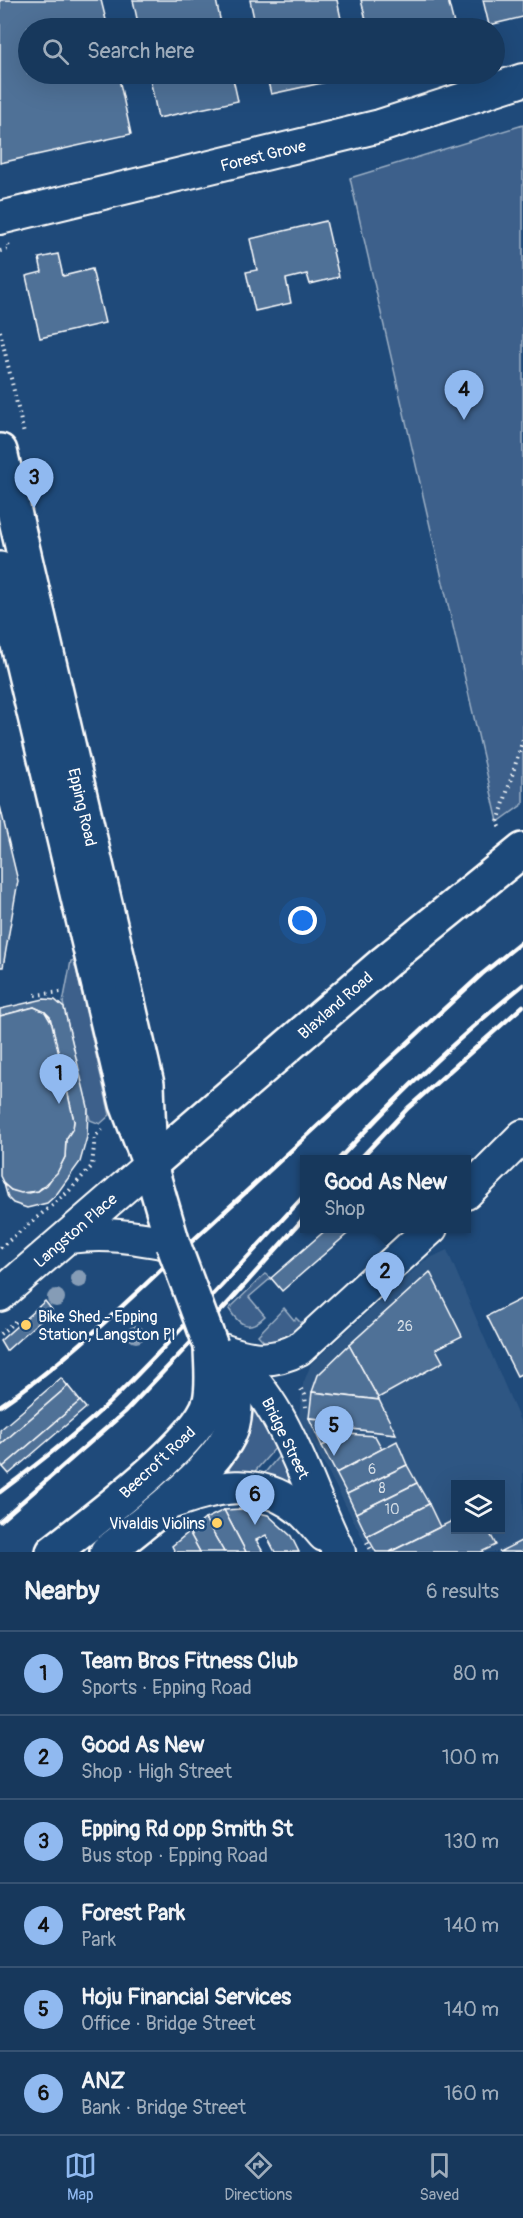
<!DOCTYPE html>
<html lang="en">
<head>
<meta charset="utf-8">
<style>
  body { margin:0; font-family:Pangolin,sans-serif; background:#244365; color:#f1f3f6 }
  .controls { position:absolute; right:18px; bottom:18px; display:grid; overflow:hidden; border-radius:0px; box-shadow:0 6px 24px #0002 }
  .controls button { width:54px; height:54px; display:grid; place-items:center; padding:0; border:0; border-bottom:2px solid #365272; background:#17385c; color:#f1f3f6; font:30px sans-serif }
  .you { position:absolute; left:303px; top:921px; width:21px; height:21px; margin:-15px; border:4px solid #fff; border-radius:50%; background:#1a73e8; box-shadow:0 0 0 9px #1a73e833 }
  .badge { display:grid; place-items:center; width:39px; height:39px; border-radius:50%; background:#90b9f0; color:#111; font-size:20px; font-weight:700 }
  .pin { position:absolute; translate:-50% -50px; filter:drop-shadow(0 2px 3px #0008) }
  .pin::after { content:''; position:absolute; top:32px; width:21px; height:18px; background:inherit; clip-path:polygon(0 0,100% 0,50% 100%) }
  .popup { position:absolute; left:300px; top:1155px; width:171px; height:78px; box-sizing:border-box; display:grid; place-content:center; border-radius:0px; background:#17385c; filter:drop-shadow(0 2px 4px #0005); font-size:20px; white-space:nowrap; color:#9eacbb }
  .popup b { font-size:22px; color:#f1f3f6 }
  .popup::after { content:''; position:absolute; left:50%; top:100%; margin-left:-12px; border:12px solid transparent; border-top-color:#17385c }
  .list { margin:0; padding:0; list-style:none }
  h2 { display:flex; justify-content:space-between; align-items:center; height:78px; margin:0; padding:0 24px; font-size:26px }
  h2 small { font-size:20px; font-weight:400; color:#9eacbb }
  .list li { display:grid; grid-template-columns:39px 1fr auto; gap:18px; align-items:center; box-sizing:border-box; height:84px; padding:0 24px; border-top:2px solid #365272 }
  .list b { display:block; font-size:22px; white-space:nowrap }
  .list p { margin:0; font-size:20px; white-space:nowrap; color:#9eacbb }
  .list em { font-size:20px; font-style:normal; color:#9eacbb }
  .icon { flex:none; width:33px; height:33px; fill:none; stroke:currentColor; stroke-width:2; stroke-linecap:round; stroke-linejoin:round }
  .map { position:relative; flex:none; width:523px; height:1552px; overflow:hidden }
  .search { position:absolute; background:#17385c; box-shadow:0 6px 24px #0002; left:18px; right:18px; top:18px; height:66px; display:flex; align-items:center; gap:15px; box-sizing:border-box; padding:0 21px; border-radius:33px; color:#9eacbb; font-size:22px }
  .sheet { height:582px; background:#17385c }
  nav { display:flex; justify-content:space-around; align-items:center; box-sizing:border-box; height:84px; border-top:2px solid #365272; background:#17385c; font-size:16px; color:#9eacbb }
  nav a { display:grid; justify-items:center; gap:3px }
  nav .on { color:#90b9f0 }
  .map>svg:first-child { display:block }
  .built { fill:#2e5683; fill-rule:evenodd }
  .green { fill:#3c618b; stroke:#9eb0c5; stroke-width:1.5 }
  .building { fill:#507197; stroke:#fff; stroke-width:1.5 }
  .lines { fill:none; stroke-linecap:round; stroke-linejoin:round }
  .minor-casing { stroke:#fff; stroke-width:36 }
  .major-casing { stroke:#fff; stroke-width:38 }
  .path { stroke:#fff; stroke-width:4; stroke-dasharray:1.5 4.5; stroke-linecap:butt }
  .minor { stroke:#1f4a7a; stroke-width:32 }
  .major { stroke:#1f4a7a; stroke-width:33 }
  .rail { stroke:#fff; stroke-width:4.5 }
  .major-bridge-casing { stroke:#fff; stroke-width:38; stroke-linecap:butt }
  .major-bridge { stroke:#1f4a7a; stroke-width:33 }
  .tree { fill:#859cb6 }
  .poi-dot { fill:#ffd166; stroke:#1f4a7a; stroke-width:2 }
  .labels { text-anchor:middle; stroke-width:5; stroke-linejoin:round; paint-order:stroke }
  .number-label { font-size:14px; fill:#d3dce5 }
  .street-label { font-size:16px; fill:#fff; stroke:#1f4a7a }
  .poi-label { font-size:16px; fill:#fff; stroke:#1f4a7a; text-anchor:start }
</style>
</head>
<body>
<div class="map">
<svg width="523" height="1552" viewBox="0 0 523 1552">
  <rect width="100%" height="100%" fill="#1f4a7a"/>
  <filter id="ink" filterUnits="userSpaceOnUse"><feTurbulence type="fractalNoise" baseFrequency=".0167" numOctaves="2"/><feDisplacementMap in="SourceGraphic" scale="12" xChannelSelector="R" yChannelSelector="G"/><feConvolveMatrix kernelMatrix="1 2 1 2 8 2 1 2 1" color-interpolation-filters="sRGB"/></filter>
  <g filter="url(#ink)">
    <path class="built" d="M447,1250L523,1428V1542L506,1552H370L299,1416L303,1384L311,1364L424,1261ZM456,1484H500V1530H456Z"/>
    <g class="green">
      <polygon points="523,125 523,804 498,822 350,178"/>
      <polygon points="74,960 110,1115 100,1124 90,1120 63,1003 71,961"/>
      <path d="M265,1274L271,1278L249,1297L265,1316C250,1331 240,1327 229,1309Z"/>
      <polygon points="284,1308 294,1320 296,1318 302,1324 285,1341 267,1345 258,1335"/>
      <polygon points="254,1395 278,1445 250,1477 225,1475 245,1444"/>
      <polygon points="285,1455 303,1493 263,1475 279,1456"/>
    </g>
    <g class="building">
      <polygon points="0,0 101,0 108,28 28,28 28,74 118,74 131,134 0,163"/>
      <polygon points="133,0 216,0 222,28 139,28"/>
      <polygon points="250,0 337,0 343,28 256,28"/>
      <polygon points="361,0 448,0 455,28 368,28"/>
      <polygon points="483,0 523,0 523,17 489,25"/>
      <polygon points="149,74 232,74 238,101 158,118"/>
      <polygon points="266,74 353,74 354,76 271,94"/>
      <polygon points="326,221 339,277 310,284 307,274 286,279 291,303 255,311 246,272 257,270 250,239"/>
      <polygon points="58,254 63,276 92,269 105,323 40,338 26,276 42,272 39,258"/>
      <polygon points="0,806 18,881 3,967 0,967"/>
      <polygon points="44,999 55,1000 64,1008 88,1107 87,1137 80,1162 56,1195 47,1203 27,1208 13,1203 8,1198 4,1184 11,1190 29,1193 38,1191 47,1185 61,1165 65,1157 66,1139 73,1128 74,1121 50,1017 45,1012 34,1007 0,1016 0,1009"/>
      <polygon points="34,1007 45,1012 52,1024 74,1121 73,1128 66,1139 65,1157 57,1173 38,1191 21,1193 11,1190 4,1184 0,1176 0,1016"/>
      <polygon points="328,1228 354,1228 282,1291 271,1278"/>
      <polygon points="430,1272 462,1336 436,1349 443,1362 378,1398 349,1345"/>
      <polygon points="523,1298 523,1373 517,1376 487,1316"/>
      <polygon points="45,1301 52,1310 6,1351 0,1341"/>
      <polygon points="349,1345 378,1398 379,1400 312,1392 318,1375"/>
      <polygon points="61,1378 68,1386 0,1445 0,1430"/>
      <polygon points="68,1386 80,1401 3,1467 0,1463 0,1445"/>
      <polygon points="312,1392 379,1400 396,1434 343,1428 343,1421 309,1418"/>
      <polygon points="80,1401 86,1408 9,1474 3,1467"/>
      <polygon points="309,1418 343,1421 343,1428 349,1428 350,1432 322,1446"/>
      <polygon points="348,1434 375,1436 382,1449 336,1473 322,1446"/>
      <polygon points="397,1441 407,1465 347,1494 336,1473"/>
      <polygon points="407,1465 417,1483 356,1513 347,1494"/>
      <polygon points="417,1483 429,1504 367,1536 356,1513"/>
      <polygon points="429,1504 440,1527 390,1552 376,1552 367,1536"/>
      <polygon points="241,1509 268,1515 291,1536 299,1552 275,1552 266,1535 256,1540 263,1552 246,1552 224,1510"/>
      <polygon points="224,1510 246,1552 224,1552 205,1519"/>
      <polygon points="205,1519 224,1552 200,1552 189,1532"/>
      <polygon points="456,1519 456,1530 488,1530 496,1545 481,1552 390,1552"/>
      <polygon points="189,1532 200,1552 175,1552 172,1546"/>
      <polygon points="523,1540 523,1552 499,1552"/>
    </g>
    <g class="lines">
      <defs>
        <g id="minor">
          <polyline points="0,218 380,126 523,80"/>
          <polyline points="466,1193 523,1136"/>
          <path d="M68,1237C109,1232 134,1237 173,1244"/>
          <polyline points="0,1295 150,1165"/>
          <path d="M211,1346C243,1358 267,1366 299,1349L431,1228"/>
          <path d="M223,1354C284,1393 307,1489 339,1552"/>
          <path d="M167,1504C216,1487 257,1474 302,1511C310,1518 317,1527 324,1535"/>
        </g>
        <g id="major">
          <polyline points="0,451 147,1084 150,1165"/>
          <polyline points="0,569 127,1104 150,1165 173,1244"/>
          <polyline points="150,1165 385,962 523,850"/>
          <path d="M53,1552C90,1523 199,1442 210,1401C214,1383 211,1364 211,1346"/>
          <path d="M107,1552C141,1525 217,1469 231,1430C234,1422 235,1412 235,1403C234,1383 224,1369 215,1352"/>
        </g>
      </defs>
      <use href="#minor" class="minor-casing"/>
      <use href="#major" class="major-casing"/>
      <g class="path">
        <polyline points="0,251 9,249 8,244"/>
        <polyline points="0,331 24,434"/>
        <polyline points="500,827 498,822 523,739"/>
        <polyline points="35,995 61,992"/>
        <polyline points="0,1248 68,1192 92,1166 95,1136 105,1127"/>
        <polyline points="0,1334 18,1319"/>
        <polyline points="301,1389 305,1395 306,1407"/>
        <polyline points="367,1542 372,1552"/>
      </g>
      <use href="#minor" class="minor"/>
      <use href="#major" class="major"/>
      <g class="rail">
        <path d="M338,1160C396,1097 457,1038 523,985"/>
        <polyline points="359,1160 408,1108 523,1006"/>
        <path d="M0,1406C65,1363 122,1306 179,1253C281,1161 381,1067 482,974L523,941"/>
        <path d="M0,1492C39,1463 78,1433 113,1399C179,1334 241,1264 304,1196"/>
        <polyline points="0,1521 126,1411 231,1300 304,1218"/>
      </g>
      <defs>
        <polyline id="major-bridge" points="173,1244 211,1346"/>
      </defs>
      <use href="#major-bridge" class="major-bridge-casing"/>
      <use href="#major-bridge" class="major-bridge"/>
    </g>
    <g class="tree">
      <circle cx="79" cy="1279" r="9"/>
      <circle cx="56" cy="1298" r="9"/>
      <circle cx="136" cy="1334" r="9"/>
    </g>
  </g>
  <g class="poi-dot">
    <circle cx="26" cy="1325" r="6"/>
    <circle cx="217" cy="1523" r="6"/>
  </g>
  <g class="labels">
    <g class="number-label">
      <text x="405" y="1331">26</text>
      <text x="372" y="1474">6</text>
      <text x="382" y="1493">8</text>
      <text x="392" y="1514">10</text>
    </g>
    <g class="street-label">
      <text transform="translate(263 155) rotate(-14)" y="6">Forest Grove</text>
      <text transform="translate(83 807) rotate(77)" y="6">Epping Road</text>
      <text transform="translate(335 1005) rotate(-41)" y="6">Blaxland Road</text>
      <text transform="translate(75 1230) rotate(-41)" y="6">Langston Place</text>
      <text transform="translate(286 1438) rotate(64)" y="6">Bridge Street</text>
      <text transform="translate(157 1462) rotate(-43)" y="6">Beecroft Road</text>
    </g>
    <g class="poi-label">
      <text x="38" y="1322">Bike Shed - Epping<tspan x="38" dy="18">Station, Langston Pl</tspan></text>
      <text x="205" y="1529" text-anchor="end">Vivaldis Violins</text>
    </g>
  </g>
</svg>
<div class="controls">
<button><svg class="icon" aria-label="layers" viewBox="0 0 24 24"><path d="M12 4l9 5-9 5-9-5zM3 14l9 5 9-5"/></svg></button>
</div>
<div class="you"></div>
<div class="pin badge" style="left:59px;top:1104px">1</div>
<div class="pin badge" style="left:385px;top:1302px">2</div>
<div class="popup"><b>Good As New</b>Shop</div>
<div class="pin badge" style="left:34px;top:508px">3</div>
<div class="pin badge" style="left:464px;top:420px">4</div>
<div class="pin badge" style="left:334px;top:1456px">5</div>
<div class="pin badge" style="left:255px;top:1525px">6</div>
<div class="search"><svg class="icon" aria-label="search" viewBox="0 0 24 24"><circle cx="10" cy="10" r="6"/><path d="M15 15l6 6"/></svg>Search here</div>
</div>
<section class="sheet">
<h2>Nearby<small>6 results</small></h2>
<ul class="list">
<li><span class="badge">1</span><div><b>Team Bros Fitness Club</b><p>Sports · Epping Road</p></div><em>80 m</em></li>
<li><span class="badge">2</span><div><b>Good As New</b><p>Shop · High Street</p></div><em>100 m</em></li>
<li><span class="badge">3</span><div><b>Epping Rd opp Smith St</b><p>Bus stop · Epping Road</p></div><em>130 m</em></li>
<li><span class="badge">4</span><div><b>Forest Park</b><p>Park</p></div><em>140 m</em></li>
<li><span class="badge">5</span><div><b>Hoju Financial Services</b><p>Office · Bridge Street</p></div><em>140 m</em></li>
<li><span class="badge">6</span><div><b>ANZ</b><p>Bank · Bridge Street</p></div><em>160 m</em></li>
</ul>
</section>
<nav>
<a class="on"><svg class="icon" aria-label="map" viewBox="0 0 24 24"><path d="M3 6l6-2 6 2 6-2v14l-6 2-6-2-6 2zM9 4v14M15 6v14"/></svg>Map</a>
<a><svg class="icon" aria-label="directions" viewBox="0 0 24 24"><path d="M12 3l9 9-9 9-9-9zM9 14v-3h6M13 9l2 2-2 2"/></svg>Directions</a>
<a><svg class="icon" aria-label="saved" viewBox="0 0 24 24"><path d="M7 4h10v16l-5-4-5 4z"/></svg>Saved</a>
</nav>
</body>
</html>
